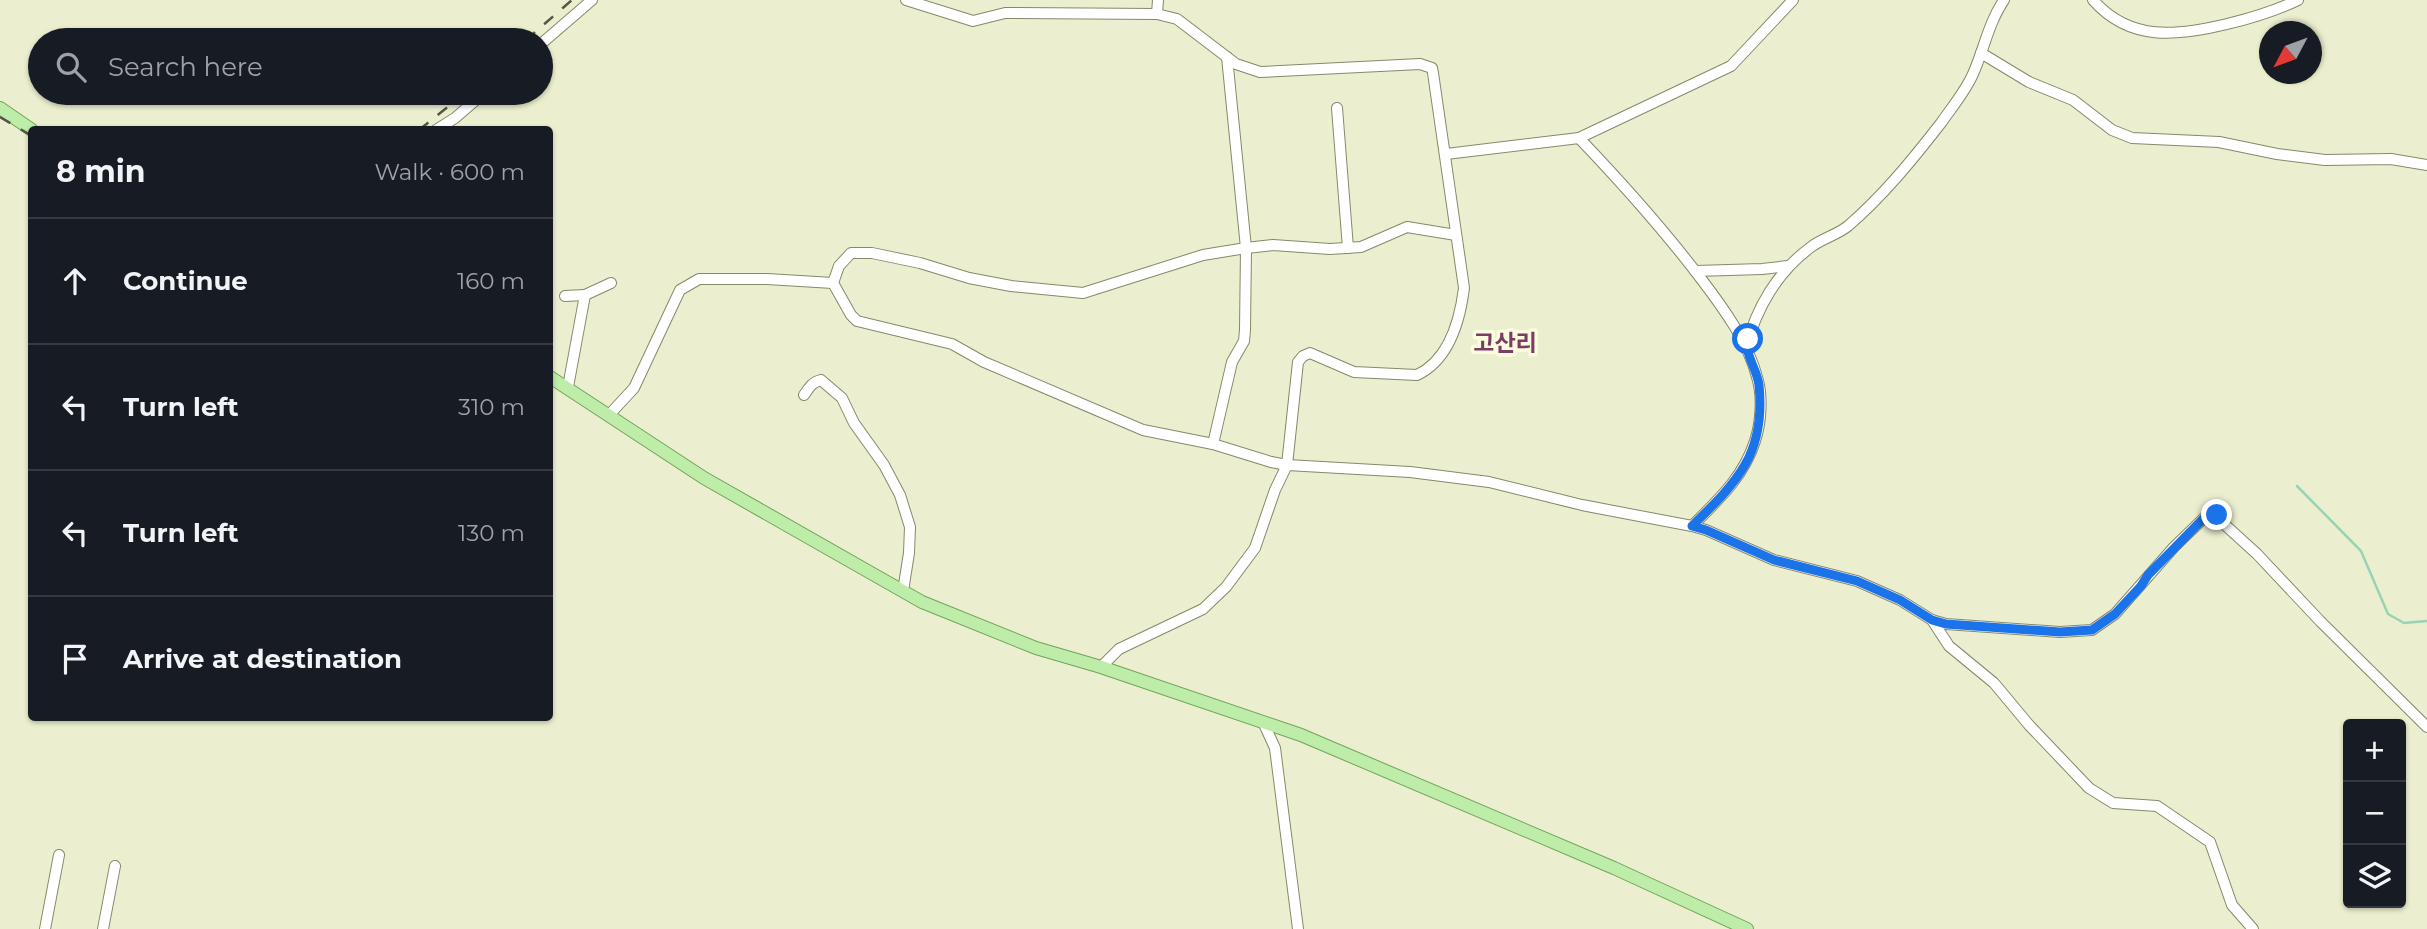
<!DOCTYPE html>
<html lang="en">
<head>
<meta charset="utf-8">
<style>
  body { margin:0; font-family:Montserrat,"Noto Sans KR",sans-serif; background:#20242c; color:#f1f3f6 }
  .controls { position:absolute; right:21px; bottom:21px; display:grid; overflow:hidden; border-radius:7px; box-shadow:0 2px 5px #0004 }
  .controls button { width:63px; height:63px; display:grid; place-items:center; padding:0; border:0; border-bottom:2px solid #363941; background:#171b24; color:#f1f3f6; font:35px sans-serif }
  .compass { position:absolute; left:2259px; top:21px; width:63px; height:63px; border-radius:50%; background:#171b24; box-shadow:0 2px 5px #0004; rotate:229deg }
  .stop { position:absolute; width:21px; height:21px; margin:-16px; border:5px solid #1a73e8; border-radius:50%; background:#fff }
  .stop.end { background:#1a73e8; border-color:#fff; box-shadow:0 2px 7px #0008 }
  .list { margin:0; padding:0; list-style:none }
  h2 { display:flex; justify-content:space-between; align-items:center; height:91px; margin:0; padding:0 28px; font-size:30px }
  h2 small { font-size:23px; font-weight:400; color:#9ea1a6 }
  .list li { display:grid; grid-template-columns:46px 1fr auto; gap:21px; align-items:center; box-sizing:border-box; height:126px; padding:0 28px; border-top:2px solid #363941 }
  .list b { display:block; font-size:26px; white-space:nowrap }
  .list em { font-size:23px; font-style:normal; color:#9ea1a6 }
  .icon { flex:none; width:38px; height:38px; fill:none; stroke:currentColor; stroke-width:2; stroke-linecap:round; stroke-linejoin:round }
  .map { position:relative; flex:none; width:2427px; height:929px; overflow:hidden }
  .search { position:absolute; background:#171b24; box-shadow:0 2px 5px #0004; left:28px; top:28px; width:525px; height:77px; display:flex; align-items:center; gap:18px; box-sizing:border-box; padding:0 24px; border-radius:38px; color:#9ea1a6; font-size:26px }
  .panel { position:absolute; background:#171b24; box-shadow:0 2px 5px #0004; left:28px; top:126px; width:525px; height:595px; border-radius:7px }
  .map>svg:first-child { display:block }
  .lines { fill:none; stroke-linecap:round; stroke-linejoin:round }
  .stream { stroke:#99d3b6; stroke-width:2.5 }
  .minor-casing { stroke:#86886b; stroke-width:12 }
  .major-casing { stroke:#71a457; stroke-width:14 }
  .minor { stroke:#fff; stroke-width:10 }
  .major { stroke:#beeca9; stroke-width:12 }
  .rail { stroke:#555646; stroke-width:2.5; stroke-dasharray:12 12; stroke-linecap:butt }
  .route { stroke:#1a73e8; stroke-width:9 }
  .labels { text-anchor:middle; stroke-width:7; stroke-linejoin:round; paint-order:stroke }
  .quarter-label { font-size:23px; font-weight:bold; fill:#7b3d64; stroke:#fafcdd }
</style>
</head>
<body>
<div class="map">
<svg width="2427" height="929" viewBox="0 0 2427 929">
  <rect width="100%" height="100%" fill="#ecefcf"/>
  <g class="lines">
    <polyline class="stream" points="2297,486 2361,551 2388,614 2404,623 2427,621"/>
    <defs>
      <g id="minor">
        <path d="M906,0L973,21L1005,13L1157,14L1177,19L1236,64L1260,72L1420,64L1432,68L1433,73L1464,288C1460,320 1449,360 1417,375L1354,372L1310,353L1303,356L1298,362L1287,465L1275,490L1255,548L1226,587L1203,609L1119,649L1101,667"/>
        <path d="M2093,0C2130,42 2177,36 2227,24C2252,18 2275,11 2298,0"/>
        <polyline points="1157,14 1158,0"/>
        <polyline points="541,44 592,0"/>
        <polyline points="1981,53 2029,82 2073,100 2112,130 2132,138 2219,142 2277,154 2325,160 2391,159 2427,165"/>
        <polyline points="1337,108 1348,248"/>
        <polyline points="436,130 455,118 484,93"/>
        <path d="M1579,138C1623,184 1664,230 1702,280C1724,309 1748,342 1757,377C1763,396 1761,423 1755,441C1743,478 1718,500 1692,526"/>
        <polyline points="1446,154 1579,138 1731,66 1793,0"/>
        <polyline points="1456,235 1407,227 1361,247 1330,249 1273,245 1246,248 1203,255 1083,293 1011,286 969,278 920,263 872,253 851,253 839,266 833,283 851,315 857,321 952,344 984,362 1143,430 1213,444 1271,462 1287,465 1410,472 1489,482 1582,505 1692,526 1706,530 1774,560 1857,581 1900,600 1932,620 1949,646 1994,683 2029,725 2089,788 2113,803 2157,806 2210,842 2232,905 2253,929"/>
        <polyline points="1695,271 1762,269 1788,266"/>
        <polyline points="565,296 585,295"/>
        <path d="M1746,348C1756,308 1778,271 1811,247C1823,238 1837,235 1848,226C1883,196 1913,159 1941,123C1952,107 1965,92 1973,74C1984,49 1989,22 2004,0"/>
        <polyline points="568,387 585,295 611,283"/>
        <path d="M804,395C809,388 812,382 821,380L842,398L854,423L884,465L900,495L910,527L909,553L903,591"/>
        <polyline points="609,415 634,388 680,290 699,279 767,279 833,283"/>
        <polyline points="1213,444 1232,362 1244,341 1245,330 1246,248 1227,57"/>
        <polyline points="1932,620 1946,624 2060,632 2092,630 2115,614 2174,547 2204,518 2213,514 2257,554 2320,621 2427,727"/>
        <polyline points="1263,722 1275,748 1298,929"/>
        <polyline points="45,929 59,855"/>
        <polyline points="103,929 115,866"/>
      </g>
      <g id="major">
        <polyline points="0,108 32,130"/>
        <polyline points="550,377 704,478 922,602 1036,648 1101,667 1301,735 1614,868 1747,929"/>
      </g>
    </defs>
    <use href="#minor" class="minor-casing"/>
    <use href="#major" class="major-casing"/>
    <use href="#minor" class="minor"/>
    <use href="#major" class="major"/>
    <g class="rail">
      <polyline points="526,40 572,0"/>
      <polyline points="0,117 32,136"/>
      <polyline points="419,130 465,93"/>
    </g>
  </g>
  <g class="lines">
    <path class="route" d="M1748,339C1744,354 1757,369 1759,385C1766,454 1737,482 1692,526L1706,530L1774,560L1857,581L1900,600L1932,620L1946,624L2060,632L2092,630L2115,614L2141,586L2148,575L2204,518L2209,515H2217"/>
  </g>
  <g class="labels">
    <g class="quarter-label">
      <text x="1505" y="351">고산리</text>
    </g>
  </g>
</svg>
<div class="controls">
<button>+</button>
<button>−</button>
<button><svg class="icon" aria-label="layers" viewBox="0 0 24 24"><path d="M12 4l9 5-9 5-9-5zM3 14l9 5 9-5"/></svg></button>
</div>
<svg class="compass" viewBox="-18 -18 36 36"><path d="M0-13l5 13h-10z" fill="#e53935"/><path d="M0 13l5-13h-10z" fill="#9ea1a6"/></svg>
<div class="stop" style="left:1748px;top:339px"></div>
<div class="stop end" style="left:2217px;top:515px"></div>
<div class="search"><svg class="icon" aria-label="search" viewBox="0 0 24 24"><circle cx="10" cy="10" r="6"/><path d="M15 15l6 6"/></svg>Search here</div>
<section class="panel">
<h2>8 min<small>Walk · 600 m</small></h2>
<ul class="list">
<li><svg class="icon" aria-label="ahead" viewBox="0 0 24 24"><path d="M12 20V5M6 11l6-6 6 6"/></svg><div><b>Continue</b></div><em>160 m</em></li>
<li><svg class="icon" aria-label="left" viewBox="0 0 24 24"><path d="M17 20v-9H6M10 6l-5 5 5 5"/></svg><div><b>Turn left</b></div><em>310 m</em></li>
<li><svg class="icon" aria-label="left" viewBox="0 0 24 24"><path d="M17 20v-9H6M10 6l-5 5 5 5"/></svg><div><b>Turn left</b></div><em>130 m</em></li>
<li><svg class="icon" aria-label="arrive" viewBox="0 0 24 24"><path d="M6 21V4h12l-3 4 3 4H6"/></svg><div><b>Arrive at destination</b></div></li>
</ul>
</section>
</div>
</body>
</html>
